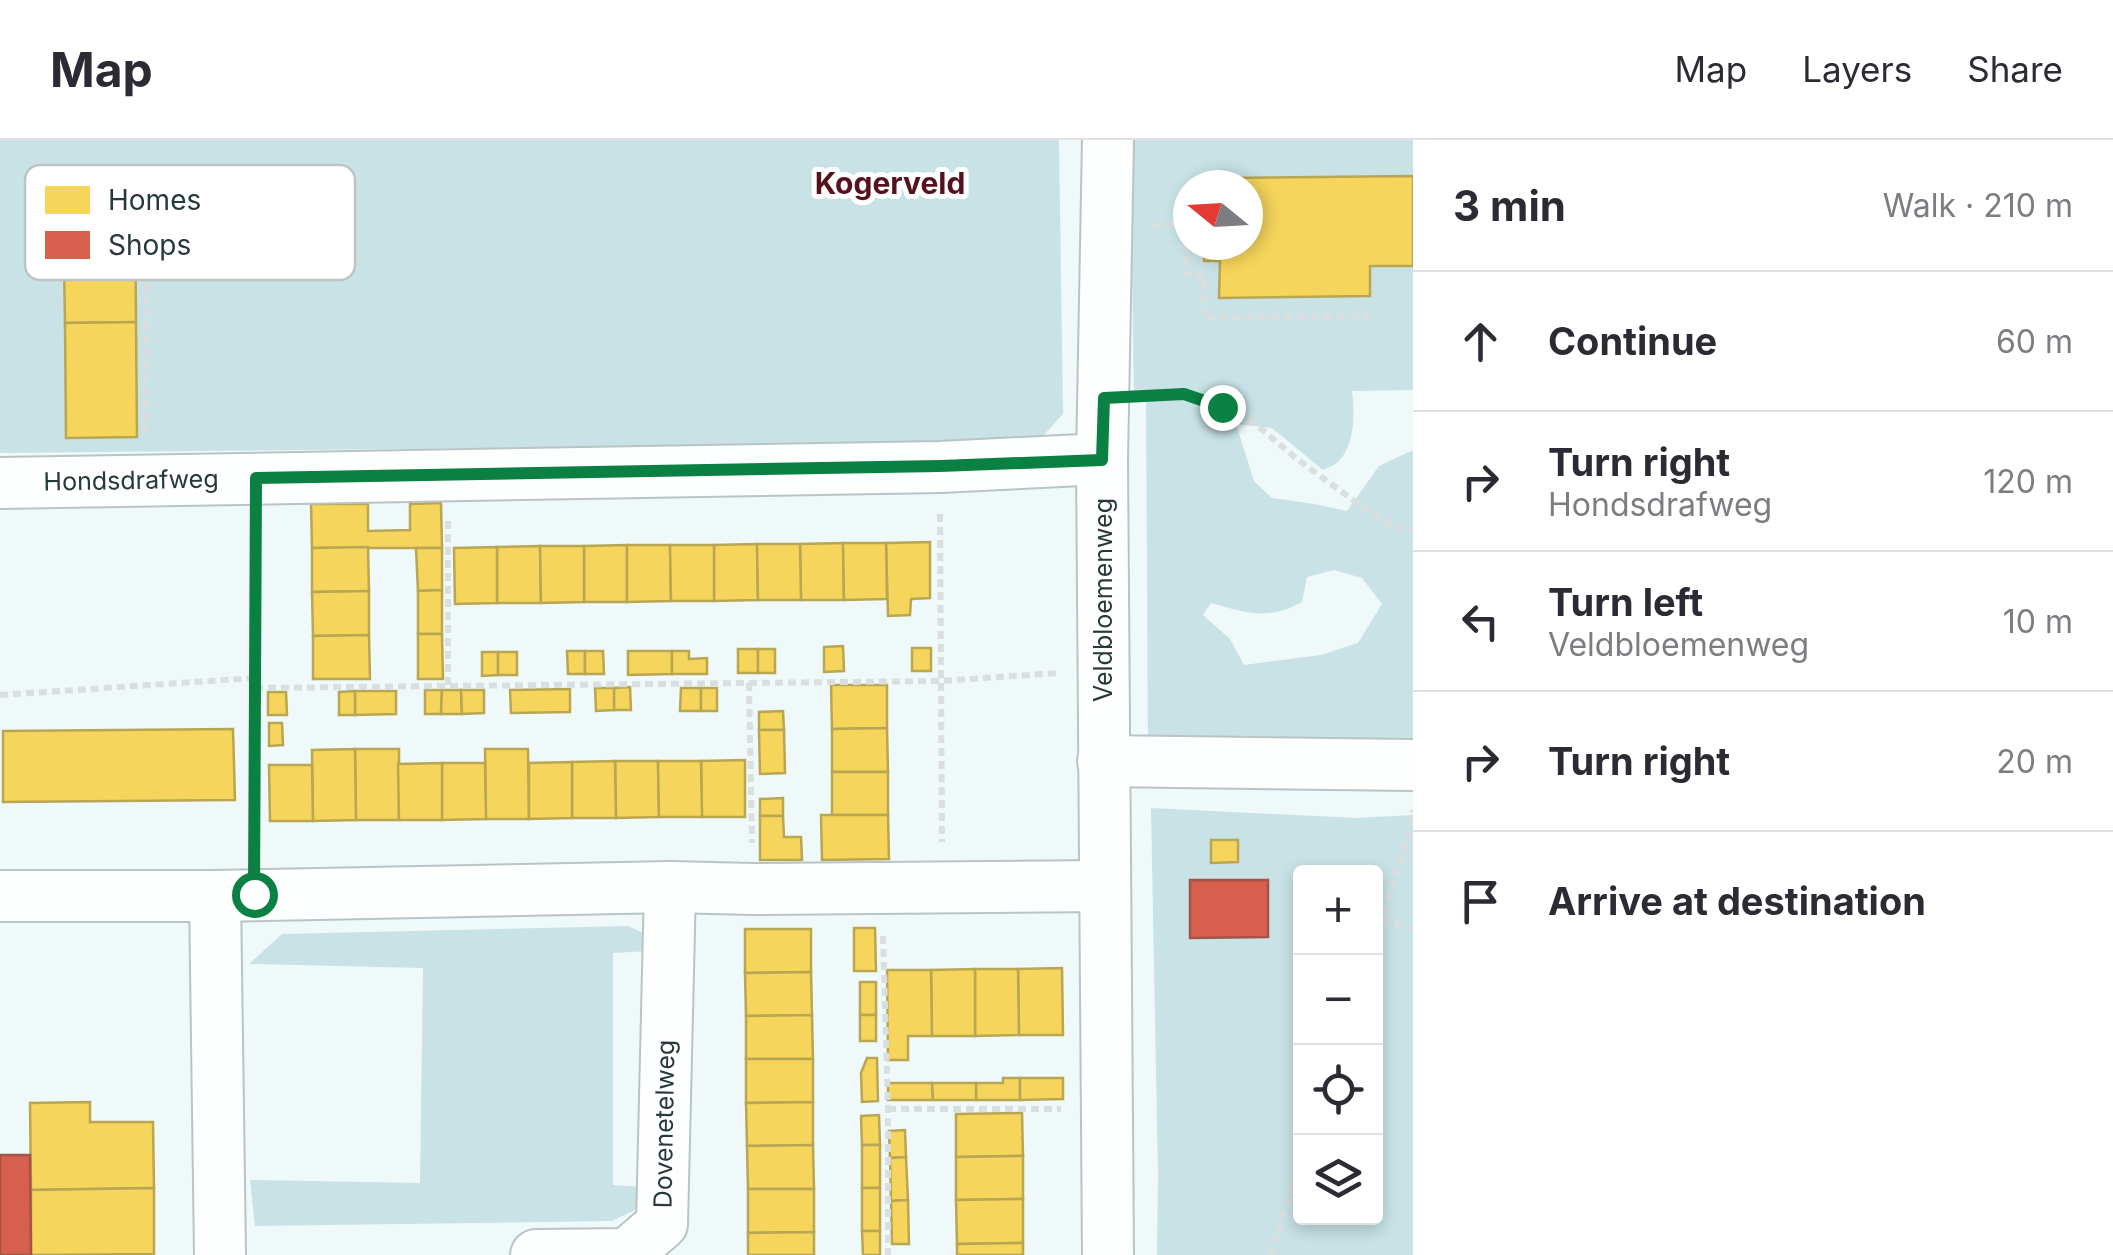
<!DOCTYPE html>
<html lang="en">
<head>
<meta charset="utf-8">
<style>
  body { margin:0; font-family:Inter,sans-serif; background:#f7f7f7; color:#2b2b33 }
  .controls { position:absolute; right:30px; bottom:30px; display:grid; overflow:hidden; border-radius:10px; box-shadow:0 5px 15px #0003 }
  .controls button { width:90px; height:90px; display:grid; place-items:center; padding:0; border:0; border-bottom:2px solid #e1e1e2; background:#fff; color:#2b2b33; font:50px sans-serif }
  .compass { position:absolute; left:1173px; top:30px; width:90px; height:90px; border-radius:50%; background:#fff; box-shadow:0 5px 15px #0003; rotate:288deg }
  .stop { position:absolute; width:30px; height:30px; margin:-22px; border:8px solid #0b8043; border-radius:50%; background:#fff }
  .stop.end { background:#0b8043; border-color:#fff; box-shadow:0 2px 10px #0008 }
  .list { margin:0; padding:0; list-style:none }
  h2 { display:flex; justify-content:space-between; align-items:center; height:130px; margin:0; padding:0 40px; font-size:42px }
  h2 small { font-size:32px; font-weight:400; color:#7c7c81 }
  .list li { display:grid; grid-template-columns:65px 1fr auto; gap:30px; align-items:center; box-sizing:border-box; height:140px; padding:0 40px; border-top:2px solid #e1e1e2 }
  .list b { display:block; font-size:38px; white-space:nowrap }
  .list p { margin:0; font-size:32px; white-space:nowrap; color:#7c7c81 }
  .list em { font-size:32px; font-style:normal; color:#7c7c81 }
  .icon { flex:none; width:55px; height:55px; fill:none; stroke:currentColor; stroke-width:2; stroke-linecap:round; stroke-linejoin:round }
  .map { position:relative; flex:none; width:1413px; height:1115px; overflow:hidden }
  header { display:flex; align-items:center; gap:60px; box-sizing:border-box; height:140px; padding:0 50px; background:#fff; border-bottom:2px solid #e1e1e2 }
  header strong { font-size:48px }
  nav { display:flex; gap:55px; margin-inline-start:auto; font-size:35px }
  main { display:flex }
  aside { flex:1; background:#fff }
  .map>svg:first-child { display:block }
  .green { fill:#c8e2e5; fill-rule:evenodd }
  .homes { fill:#f6d55c; stroke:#b8a652; stroke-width:2.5 }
  .shops { fill:#d6604d; stroke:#a25447; stroke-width:2.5 }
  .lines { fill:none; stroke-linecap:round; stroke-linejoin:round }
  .minor-casing { stroke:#b8c4c5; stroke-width:54 }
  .path { stroke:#dadede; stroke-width:6; stroke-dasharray:8 5; stroke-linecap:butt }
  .minor { stroke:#fdfefe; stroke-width:50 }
  .route { stroke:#0b8043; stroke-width:12 }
  .labels { text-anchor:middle; stroke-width:10; stroke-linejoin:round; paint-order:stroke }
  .street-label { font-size:25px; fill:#27393a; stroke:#fff }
  .quarter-label { font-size:30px; font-weight:bold; fill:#56111e; stroke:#fff }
  .key { fill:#fff; stroke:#bec4c4; stroke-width:2.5 }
  .key-label { font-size:28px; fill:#27393a }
</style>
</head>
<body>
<header>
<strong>Map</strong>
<nav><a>Map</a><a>Layers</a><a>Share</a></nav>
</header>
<main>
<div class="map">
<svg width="1413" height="1115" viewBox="0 0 1413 1115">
  <rect width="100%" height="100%" fill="#eff9fa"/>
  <g class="green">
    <polygon points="0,0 1059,0 1063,274 1040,299 912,304 0,313"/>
    <path d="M1130,0H1413V250L1352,251C1355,273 1355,305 1338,322C1334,326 1328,327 1323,330L1272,288L1236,284L1254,341L1272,358L1315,364L1347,371L1379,326L1413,310V605L1148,609L1146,257H1134ZM1188,45H1248V105H1188ZM1334,430L1362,438L1382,464L1358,503L1321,515L1244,525L1230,499L1203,475L1211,463C1247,473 1268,481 1302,462L1307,437Z"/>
    <path d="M1151,668L1356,678L1413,675V1115H1157L1158,1035ZM1300,732H1376V1078H1300Z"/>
    <polygon points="628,786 645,794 649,811 613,813 613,1045 645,1047 644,1066 612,1081 255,1086 250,1040 420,1043 423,828 249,824 282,794"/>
  </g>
  <g class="homes">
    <polygon points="1413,36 1413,126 1370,126 1370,156 1219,158 1220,121 1204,121 1204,105 1248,105 1248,45 1219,45 1219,38"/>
    <polygon points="135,66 136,182 65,183 63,67"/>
    <polygon points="136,182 137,297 66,298 65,183"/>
    <polygon points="441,363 442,408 312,408 311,364 368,364 368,391 410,390 410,364"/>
    <polygon points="930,402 930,458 911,459 910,475 888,476 886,403"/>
    <polygon points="843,403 844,460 801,460 800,404"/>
    <polygon points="843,403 886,403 887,459 844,460"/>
    <polygon points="757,404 758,460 714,461 714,405"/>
    <polygon points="757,404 800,404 801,460 758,460"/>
    <polygon points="627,405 627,462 584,462 584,406"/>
    <polygon points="627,405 670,405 671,461 627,462"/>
    <polygon points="670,405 714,405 714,461 671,461"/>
    <polygon points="540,406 541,463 497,463 497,407"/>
    <polygon points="540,406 584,406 584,462 541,463"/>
    <polygon points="368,407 369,451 312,452 312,408"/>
    <polygon points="497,407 497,463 455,464 454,408"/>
    <polygon points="416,408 442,408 442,450 418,451"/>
    <polygon points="442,450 442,494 418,494 418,451"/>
    <polygon points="369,451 369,495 313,496 312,452"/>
    <polygon points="418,494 442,494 443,539 418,539"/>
    <polygon points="369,495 370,539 313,539 313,496"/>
    <polygon points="843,506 844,531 824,532 824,507"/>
    <rect x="912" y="508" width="19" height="23"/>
    <rect x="738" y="509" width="20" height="24"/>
    <rect x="758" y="509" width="17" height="24"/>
    <polygon points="567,511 585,511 585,534 568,534"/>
    <polygon points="585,511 603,511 604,534 585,534"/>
    <polygon points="628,511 672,511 672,534 628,535"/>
    <polygon points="672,511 689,511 689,519 707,518 707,534 672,534"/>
    <polygon points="482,512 498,512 498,535 482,536"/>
    <rect x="498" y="512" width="19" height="23"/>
    <polygon points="831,545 887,545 887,588 832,589"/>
    <polygon points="630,547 631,570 614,570 614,548"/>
    <polygon points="595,548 614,548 614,570 596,571"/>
    <polygon points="681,548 701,548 701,571 680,571"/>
    <rect x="701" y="548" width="16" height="23"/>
    <polygon points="570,549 570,572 511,573 510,550"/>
    <polygon points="425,550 442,550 441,574 425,574"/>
    <polygon points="442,550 461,550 462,574 441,574"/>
    <polygon points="461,550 484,550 484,573 462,574"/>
    <polygon points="355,551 396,551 396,574 355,575"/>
    <polygon points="355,551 355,575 339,575 339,552"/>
    <polygon points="268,552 286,552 287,575 268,575"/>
    <polygon points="783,571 784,590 759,590 759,572"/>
    <polygon points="269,583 282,583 283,605 269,606"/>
    <polygon points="887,588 888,632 832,632 832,589"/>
    <polygon points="233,589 235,660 3,662 3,591"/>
    <polygon points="759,590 784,590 785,633 760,634"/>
    <polygon points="355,609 399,609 399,680 356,680"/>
    <polygon points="355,609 356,680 313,681 312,610"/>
    <polygon points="485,609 528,609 529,679 486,679"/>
    <polygon points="745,620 745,677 702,677 701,621"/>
    <polygon points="615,621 658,621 659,677 616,678"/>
    <polygon points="615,621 616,678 572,678 572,622"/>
    <polygon points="658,621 701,621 702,677 659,677"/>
    <polygon points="572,622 572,678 529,679 529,623"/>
    <polygon points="442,623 485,623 486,679 442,680"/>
    <polygon points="442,623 442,680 399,680 398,624"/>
    <polygon points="269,625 312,625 313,681 270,681"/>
    <rect x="832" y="632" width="56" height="43"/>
    <polygon points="783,658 783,676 760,676 760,659"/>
    <polygon points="821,675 888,675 889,719 822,720"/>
    <polygon points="760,676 783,676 784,697 801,697 802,720 760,720"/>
    <polygon points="1211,700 1238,700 1238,722 1211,723"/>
    <polygon points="854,788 875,788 876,831 854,831"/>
    <polygon points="745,789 811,789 811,832 745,833"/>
    <polygon points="1062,828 1063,895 1019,895 1018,829"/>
    <polygon points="975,829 1018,829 1019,895 975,896"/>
    <polygon points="975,829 975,896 932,896 931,830"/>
    <polygon points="887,830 931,830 932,896 908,896 908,920 888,920"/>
    <polygon points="811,832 812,875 746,876 745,833"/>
    <rect x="860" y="842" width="16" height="33"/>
    <polygon points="812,875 813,919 746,919 746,876"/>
    <rect x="860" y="875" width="16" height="26"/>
    <polygon points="867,918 877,918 878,961 862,962 861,933"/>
    <polygon points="746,919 813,919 813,962 746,963"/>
    <polygon points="1003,938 1020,938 1020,960 976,960 976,943 1003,943"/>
    <polygon points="1020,938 1063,938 1063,959 1020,960"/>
    <polygon points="888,943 932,943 933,960 888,960"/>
    <polygon points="932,943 976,943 976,960 933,960"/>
    <polygon points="90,962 90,982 153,982 154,1048 31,1050 30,963"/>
    <polygon points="813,962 813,1005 747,1006 746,963"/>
    <polygon points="1022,973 1023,1016 956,1017 956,974"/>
    <polygon points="879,975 880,1005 862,1005 861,976"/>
    <polygon points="905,990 906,1017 890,1018 889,991"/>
    <polygon points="813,1005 814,1049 748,1049 747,1006"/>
    <rect x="862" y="1005" width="18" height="43"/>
    <polygon points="1023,1016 1023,1059 956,1060 956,1017"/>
    <polygon points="906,1017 908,1060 891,1061 890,1018"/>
    <polygon points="154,1048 154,1114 31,1115 31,1050"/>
    <rect x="862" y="1048" width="18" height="43"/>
    <polygon points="748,1049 814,1049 814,1092 748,1093"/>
    <polygon points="1023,1059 1023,1103 957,1104 956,1060"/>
    <polygon points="908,1060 909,1104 892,1104 891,1061"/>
    <polygon points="862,1091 880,1091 880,1115 863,1115"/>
    <polygon points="814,1092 814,1115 748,1115 748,1093"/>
    <polygon points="1023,1103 1023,1115 957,1115 957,1104"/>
  </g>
  <g class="shops">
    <polygon points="1190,740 1268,740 1268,797 1190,798"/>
    <polygon points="0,1015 30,1015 31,1115 0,1115"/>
  </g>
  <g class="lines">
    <defs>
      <g id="minor">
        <polyline points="1108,0 1102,319 1108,1115"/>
        <polyline points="0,343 940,327 1102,319"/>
        <polyline points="1103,621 1413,625"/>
        <polyline points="0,756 215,756 670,747 753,749 1105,746"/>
        <polyline points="215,756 220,1115"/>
        <polyline points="536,1115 627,1114 662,1084 670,747"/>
      </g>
    </defs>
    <use href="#minor" class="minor-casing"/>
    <g class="path">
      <polyline points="1153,85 1185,84 1187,134 1204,136 1205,178 1369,176"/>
      <polyline points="1150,254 1185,254 1222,267 1253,282 1297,319 1368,371 1393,386 1413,390"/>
      <polyline points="145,294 148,81"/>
      <polyline points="940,374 942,702"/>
      <polyline points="749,543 752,703"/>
      <polyline points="448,545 448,381"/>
      <polyline points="255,548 940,541 1058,533"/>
      <polyline points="0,555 255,538"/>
      <polyline points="254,708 256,385"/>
      <polyline points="1382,779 1413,789"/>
      <polyline points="883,796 888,969 888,1115"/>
      <polyline points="1376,797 1412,684 1413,670"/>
      <polyline points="888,969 1061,969"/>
      <polyline points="1270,1115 1300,1023"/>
    </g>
    <use href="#minor" class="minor"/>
  </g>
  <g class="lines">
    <polyline class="route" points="254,754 256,338 940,326 1102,320 1104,258 1184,254 1222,267"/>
  </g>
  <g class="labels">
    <g class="street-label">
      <text transform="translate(131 340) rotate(-1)" y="9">Hondsdrafweg</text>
      <text transform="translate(1103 460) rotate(-90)" y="9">Veldbloemenweg</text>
      <text transform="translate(664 984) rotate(-89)" y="9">Dovenetelweg</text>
    </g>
    <g class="quarter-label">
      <text x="890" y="54">Kogerveld</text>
    </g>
  </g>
  <rect x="25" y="25" width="330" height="115" rx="15" class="key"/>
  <rect x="45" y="46" width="45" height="28" fill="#f6d55c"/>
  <rect x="45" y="91" width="45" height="28" fill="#d6604d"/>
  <g class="key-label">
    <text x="108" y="70">Homes</text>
    <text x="108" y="115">Shops</text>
  </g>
</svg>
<div class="controls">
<button>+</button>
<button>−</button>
<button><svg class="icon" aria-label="locate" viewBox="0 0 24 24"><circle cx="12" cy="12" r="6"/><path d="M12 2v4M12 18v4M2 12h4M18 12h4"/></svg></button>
<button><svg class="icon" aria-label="layers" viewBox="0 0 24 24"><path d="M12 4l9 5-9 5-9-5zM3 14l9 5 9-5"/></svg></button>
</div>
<svg class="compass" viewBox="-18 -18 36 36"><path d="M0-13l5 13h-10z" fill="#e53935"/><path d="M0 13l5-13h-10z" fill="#7c7c81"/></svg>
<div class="stop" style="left:254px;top:754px"></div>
<div class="stop end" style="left:1222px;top:267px"></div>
</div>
<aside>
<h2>3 min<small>Walk · 210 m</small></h2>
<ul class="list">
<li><svg class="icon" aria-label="ahead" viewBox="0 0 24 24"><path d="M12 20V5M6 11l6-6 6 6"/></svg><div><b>Continue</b></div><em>60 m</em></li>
<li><svg class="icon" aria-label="right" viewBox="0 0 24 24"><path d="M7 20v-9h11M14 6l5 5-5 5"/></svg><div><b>Turn right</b><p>Hondsdrafweg</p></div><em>120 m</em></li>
<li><svg class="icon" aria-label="left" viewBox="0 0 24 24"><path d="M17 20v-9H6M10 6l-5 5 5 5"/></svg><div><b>Turn left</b><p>Veldbloemenweg</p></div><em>10 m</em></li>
<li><svg class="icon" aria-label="right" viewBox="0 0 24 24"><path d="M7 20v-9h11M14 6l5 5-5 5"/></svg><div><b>Turn right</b></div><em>20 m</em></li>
<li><svg class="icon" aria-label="arrive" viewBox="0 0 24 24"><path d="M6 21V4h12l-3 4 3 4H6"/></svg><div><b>Arrive at destination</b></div></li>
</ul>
</aside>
</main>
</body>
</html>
